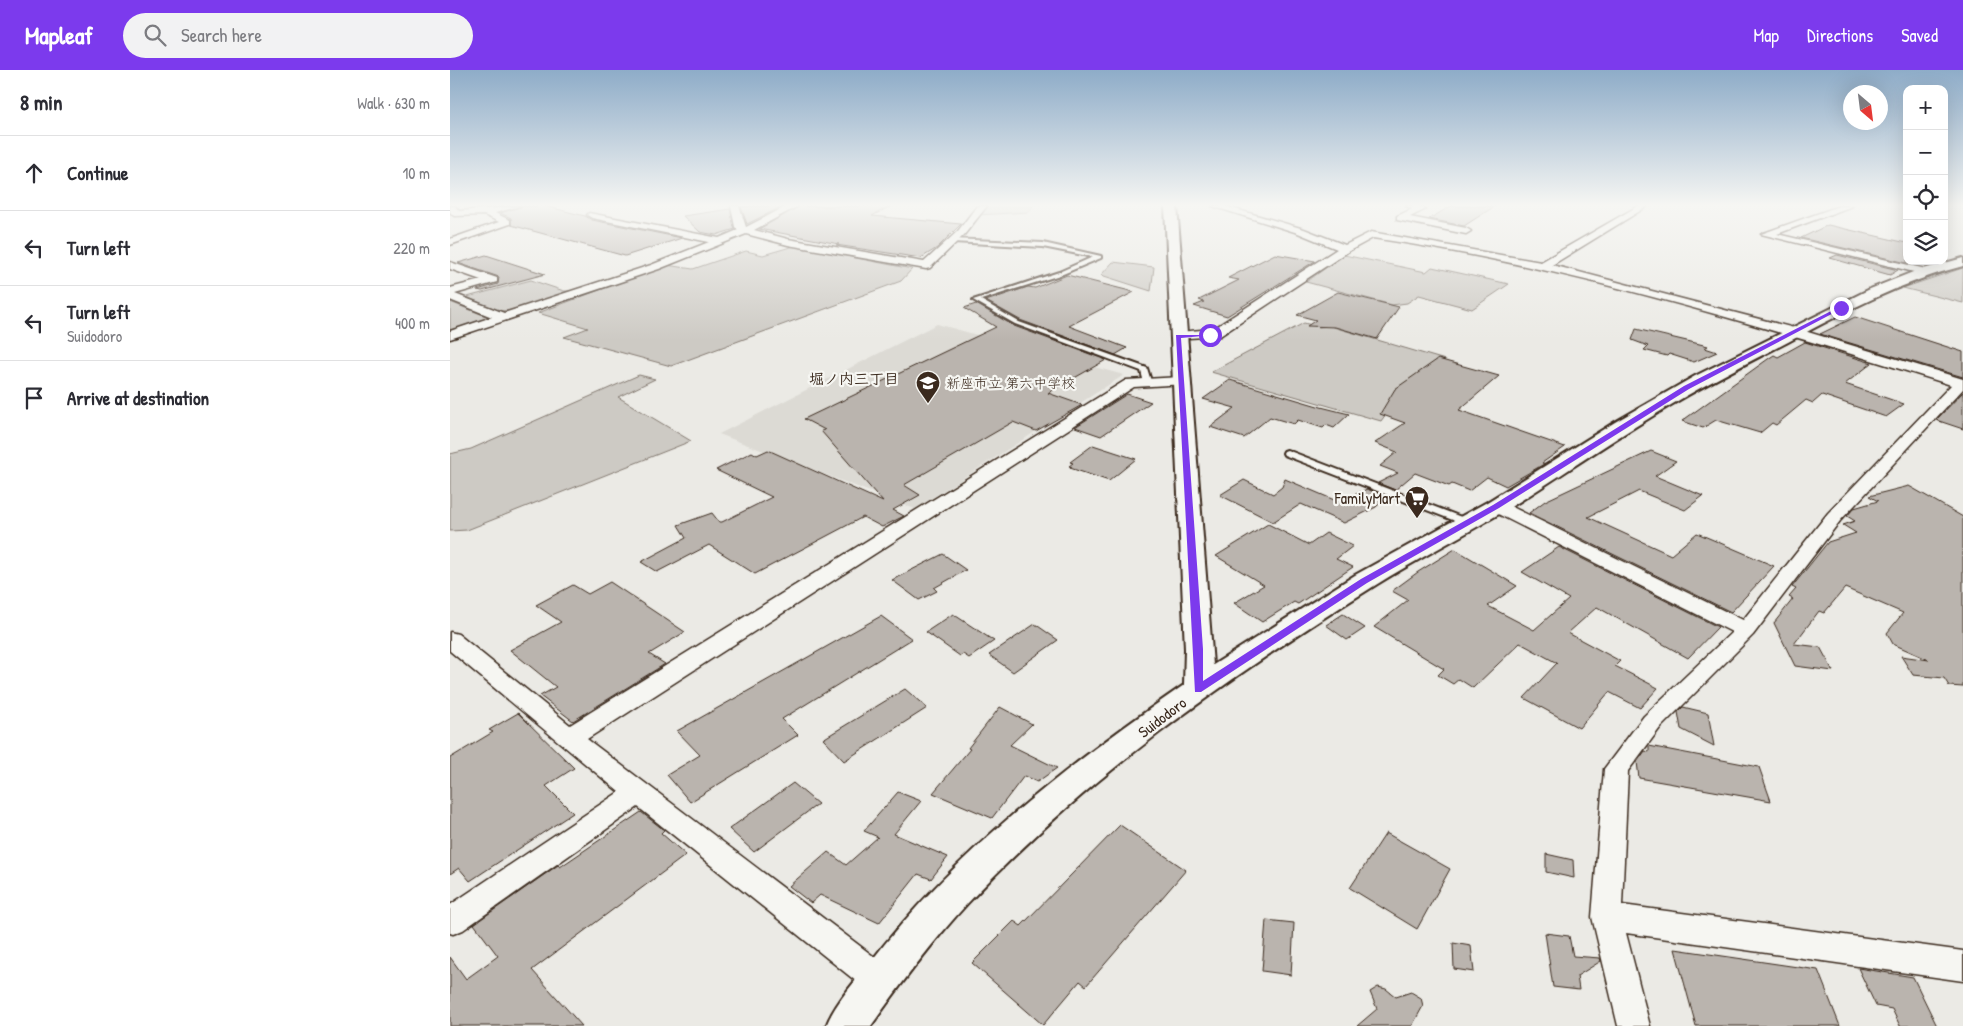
<!DOCTYPE html>
<html lang="en">
<head>
<meta charset="utf-8">
<style>
  body { margin:0; font-family:"Patrick Hand","Klee One",sans-serif; background:#f2f2f3; color:#2b2b33 }
  .controls { position:absolute; right:15px; top:15px; display:grid; overflow:hidden; border-radius:10px; box-shadow:0 5px 20px #0002 }
  .controls button { width:45px; height:45px; display:grid; place-items:center; padding:0; border:0; border-bottom:1px solid #e1e1e2; background:#fff; color:#2b2b33; font:25px sans-serif }
  .compass { position:absolute; left:1393px; top:15px; width:45px; height:45px; border-radius:50%; background:#fff; box-shadow:0 5px 20px #0002; rotate:152deg }
  .stop { position:absolute; width:15px; height:15px; margin:-11px; border:4px solid #7c3aed; border-radius:50%; background:#fff }
  .stop.end { background:#7c3aed; border-color:#fff; box-shadow:0 1px 5px #0008 }
  .list { margin:0; padding:0; list-style:none }
  h2 { display:flex; justify-content:space-between; align-items:center; height:65px; margin:0; padding:0 20px; font-size:21px }
  h2 small { font-size:16px; font-weight:400; color:#7c7c81 }
  .list li { display:grid; grid-template-columns:32px 1fr auto; gap:15px; align-items:center; box-sizing:border-box; height:75px; padding:0 20px; border-top:1px solid #e1e1e2 }
  .list b { display:block; font-size:19px; white-space:nowrap }
  .list p { margin:0; font-size:16px; white-space:nowrap; color:#7c7c81 }
  .list em { font-size:16px; font-style:normal; color:#7c7c81 }
  .icon { flex:none; width:28px; height:28px; fill:none; stroke:currentColor; stroke-width:2; stroke-linecap:round; stroke-linejoin:round }
  .map { position:relative; flex:none; width:1513px; height:956px; overflow:hidden }
  header { display:flex; align-items:center; gap:30px; box-sizing:border-box; height:70px; padding:0 25px; background:#7c3aed; color:#fff }
  header strong { font-size:24px }
  nav { display:flex; gap:28px; margin-inline-start:auto; font-size:18px }
  .search { width:350px; height:45px; background:#f2f2f3; display:flex; align-items:center; gap:12px; box-sizing:border-box; padding:0 18px; border-radius:28px; color:#7c7c81; font-size:19px }
  main { display:flex }
  aside { flex:1; background:#fff }
  .map>svg:first-child { display:block }
  .built { fill:#dcdad4 }
  .green { fill:#cdcac4; stroke:#847a71 }
  .building { fill:#bab4ae; stroke:#3b2a1e }
  .lines { fill:none; stroke-linecap:round; stroke-linejoin:round }
  .service-casing { stroke:#3b2a1e; stroke-width:4 }
  .minor-casing { stroke:#3b2a1e; stroke-width:3 }
  .tertiary-casing { stroke:#3b2a1e; stroke-width:4 }
  .service { fill:#f6f6f2; fill-rule:evenodd }
  .minor { fill:#f6f6f2; fill-rule:evenodd }
  .tertiary { fill:#f6f6f2; fill-rule:evenodd }
  .route { fill:#7c3aed }
  .labels { text-anchor:middle; stroke-width:4.5; stroke-linejoin:round; paint-order:stroke }
  .far-poi-label { font-size:14px; fill:#3b2a1e; stroke:#f6f6f2; text-anchor:start }
  .far-neighbourhood-label { font-size:15px; font-weight:bold; fill:#3b2a1e; stroke:#f6f6f2 }
  .poi-label { font-size:16px; fill:#3b2a1e; stroke:#f6f6f2; text-anchor:end }
  .street-label { font-size:16px; fill:#3b2a1e; stroke:#f6f6f2 }
</style>
</head>
<body>
<header>
<strong>Mapleaf</strong>
<div class="search"><svg class="icon" aria-label="search" viewBox="0 0 24 24"><circle cx="10" cy="10" r="6"/><path d="M15 15l6 6"/></svg>Search here</div>
<nav><a>Map</a><a>Directions</a><a>Saved</a></nav>
</header>
<main>
<aside>
<h2>8 min<small>Walk · 630 m</small></h2>
<ul class="list">
<li><svg class="icon" aria-label="ahead" viewBox="0 0 24 24"><path d="M12 20V5M6 11l6-6 6 6"/></svg><div><b>Continue</b></div><em>10 m</em></li>
<li><svg class="icon" aria-label="left" viewBox="0 0 24 24"><path d="M17 20v-9H6M10 6l-5 5 5 5"/></svg><div><b>Turn left</b></div><em>220 m</em></li>
<li><svg class="icon" aria-label="left" viewBox="0 0 24 24"><path d="M17 20v-9H6M10 6l-5 5 5 5"/></svg><div><b>Turn left</b><p>Suidodoro</p></div><em>400 m</em></li>
<li><svg class="icon" aria-label="arrive" viewBox="0 0 24 24"><path d="M6 21V4h12l-3 4 3 4H6"/></svg><div><b>Arrive at destination</b></div></li>
</ul>
</aside>
<div class="map">
<svg width="1513" height="956" viewBox="0 0 1513 956">
  <rect width="100%" height="100%" fill="#ebeae5"/>
  <filter id="ink" filterUnits="userSpaceOnUse"><feTurbulence type="fractalNoise" baseFrequency=".02" numOctaves="2"/><feDisplacementMap in="SourceGraphic" scale="10" xChannelSelector="R" yChannelSelector="G"/><feConvolveMatrix kernelMatrix="1 2 1 2 8 2 1 2 1" color-interpolation-filters="sRGB"/></filter>
  <g filter="url(#ink)">
    <polygon class="built" points="487,254 674,305 465,439 269,364"/>
    <g class="green">
      <polygon points="534,136 583,136 579,142 527,145"/>
      <polygon points="344,176 462,199 451,211 221,296 114,267 138,258 88,243 216,195 243,199 296,181 313,185"/>
      <polygon points="894,185 976,202 982,197 1059,214 1022,239 969,225 957,233 942,235 856,212"/>
      <polygon points="663,192 704,197 701,221 651,205"/>
      <polygon points="1513,198 1513,233 1453,218"/>
      <polygon points="81,210 114,221 124,221 66,240 48,241 17,227"/>
      <polygon points="0,232 41,248 0,262"/>
      <polygon points="854,253 869,257 880,256 995,290 952,322 931,351 761,302"/>
      <polygon points="189,305 205,309 168,327 241,371 17,460 0,461 0,384 21,379"/>
    </g>
    <g class="building">
      <polygon points="72,136 95,136 135,146 142,150 232,168 175,186 61,155 61,148 50,143"/>
      <polygon points="302,136 333,136 297,154 291,137"/>
      <polygon points="350,136 441,136 422,146 511,154 487,178 471,188 386,175 389,174 309,159"/>
      <polygon points="1001,136 1045,136 1014,156 979,149"/>
      <polygon points="280,139 285,159 266,165 250,162 233,146"/>
      <polygon points="1378,155 1457,173 1457,193 1351,168"/>
      <polygon points="825,184 865,191 777,246 744,236 754,232 749,230 789,210 778,208"/>
      <polygon points="36,185 95,204 32,221 27,220 48,214 49,207 8,193"/>
      <polygon points="1387,185 1448,200 1440,205 1380,188"/>
      <polygon points="617,205 684,222 619,256 677,278 665,285 570,250 536,231 578,217 585,218"/>
      <polygon points="888,222 949,237 927,269 885,257 857,256 866,250 847,245"/>
      <polygon points="526,234 564,256 656,290 598,323 632,335 586,361 563,352 454,415 470,425 443,440 454,446 432,457 413,447 305,504 259,475 207,502 191,492 236,468 228,455 262,443 269,452 272,452 322,427 266,400 302,382 307,385 318,380 433,432 371,361 375,360 354,349 546,257 514,238"/>
      <polygon points="1405,247 1513,282 1513,307 1370,264"/>
      <polygon points="1186,259 1258,276 1255,278 1267,282 1244,292 1219,284 1217,286 1194,280 1198,276 1182,270"/>
      <polygon points="1355,272 1422,293 1395,314 1454,334 1436,347 1372,325 1363,333 1356,330 1326,355 1322,353 1310,363 1266,350 1253,358 1232,351 1318,289 1324,285 1328,287"/>
      <polygon points="988,289 1049,306 1009,340 1115,377 1092,393 1094,394 1056,416 1037,407 1019,421 1002,414 999,416 965,403 945,420 928,413 948,403 930,396 947,382 925,373 955,353 930,344 945,319"/>
      <polygon points="780,310 871,337 899,344 884,358 876,355 873,358 848,350 844,354 820,347 794,368 760,357 785,338 753,329"/>
      <polygon points="1513,322 1513,359 1486,350"/>
      <polygon points="677,324 701,332 651,366 625,357"/>
      <polygon points="643,375 686,389 659,411 620,398 622,397 619,396 623,393 620,392"/>
      <polygon points="1201,381 1226,391 1205,406 1253,426 1235,440 1189,421 1138,447 1221,485 1247,463 1324,496 1281,542 1079,443 1095,431"/>
      <polygon points="835,409 889,432 917,419 937,427 926,437 894,453 851,434 823,452 770,425 794,410 823,424 832,417"/>
      <polygon points="1459,416 1513,447 1513,617 1499,616 1494,608 1463,605 1451,586 1479,590 1443,574 1437,563 1453,543 1395,518 1374,543 1369,541 1344,574 1370,577 1383,601 1345,596 1324,553 1343,529 1339,527 1346,519 1342,517 1378,472 1406,463 1393,455 1405,451 1397,446 1404,438 1428,431 1419,426"/>
      <polygon points="818,454 859,475 876,463 903,476 886,489 903,497 848,534 844,532 812,552 784,533 814,515 766,486"/>
      <polygon points="1109,477 1268,557 1238,588 1147,537 1118,563 1170,591 1165,596 1208,618 1190,638 1159,622 1129,658 1074,628 1107,593 1070,573 1023,618 1009,609 1003,614 988,605 994,599 924,557 958,530 942,521 968,502 1005,479 1067,516 1038,536 1084,560 1119,529 1072,502"/>
      <polygon points="493,484 516,500 484,518 487,521 469,530 442,510"/>
      <polygon points="160,512 235,562 199,584 215,594 123,651 90,626 106,617 60,580 111,552 86,535 123,515 138,524"/>
      <polygon points="503,544 544,571 519,588 513,584 510,586 476,562"/>
      <polygon points="893,544 915,558 897,570 876,555"/>
      <polygon points="431,546 462,569 332,649 348,665 240,732 217,705 250,685 227,661"/>
      <polygon points="585,554 608,570 563,602 539,585"/>
      <polygon points="455,619 477,638 394,691 373,669"/>
      <polygon points="550,637 582,654 560,675 607,698 587,712 574,706 542,748 483,723 520,679 518,678"/>
      <polygon points="1233,637 1258,643 1264,676 1231,659 1228,642"/>
      <polygon points="68,643 124,698 96,716 123,743 20,811 9,798 0,804 0,688 43,662 39,660"/>
      <polygon points="1199,676 1309,697 1321,731 1189,708 1187,692 1195,681 1199,682"/>
      <polygon points="343,713 368,734 304,782 279,759"/>
      <polygon points="448,722 471,731 444,764 498,787 481,809 468,804 429,853 370,825 361,833 339,816 378,782 396,795 428,767 414,761"/>
      <polygon points="191,742 214,760 211,763 236,785 82,900 132,956 0,956 0,887 16,909 48,886 24,854 108,795 110,797"/>
      <polygon points="670,755 736,800 636,916 630,911 593,955 522,893 564,851 571,856"/>
      <polygon points="936,763 1000,799 967,859 900,818"/>
      <polygon points="1096,784 1123,790 1124,808 1096,802"/>
      <polygon points="816,850 844,853 841,905 812,901"/>
      <polygon points="1095,863 1119,866 1123,886 1150,888 1151,891 1127,906 1129,920 1103,917"/>
      <polygon points="1003,873 1021,876 1024,902 1004,899"/>
      <polygon points="1225,879 1368,900 1390,956 1246,956"/>
      <polygon points="1408,898 1463,907 1487,956 1450,956 1442,939 1426,936"/>
      <polygon points="928,917 936,919 946,927 961,922 971,928 973,936 962,956 907,956 927,939 920,922"/>
    </g>
    <g class="lines">
      <defs>
        <g id="service">
          <polygon points="501,169 593,173 651,186 651,188 613,204 531,230 569,252 697,298 701,311 700,313 694,313 691,301 565,254 523,230 609,202 643,187 593,177 503,172 501,171"/>
          <polygon points="837,380 1019,450 1021,452 1019,454 1013,454 834,385 833,383 834,381"/>
        </g>
        <g id="minor">
          <polygon points="0,136 5,136 9,141 70,136 45,143 60,150 60,154 0,175 0,169 49,152 34,145 4,146 0,142"/>
          <polygon points="281,136 289,136 296,157 337,136 348,136 304,160 338,169 474,192 508,161 527,136 537,136 514,165 480,198 476,199 338,175 296,164 209,199 0,269 0,261 42,247 0,230 0,218 31,210 0,199 0,192 47,208 47,212 5,224 54,243 201,195 259,172 142,148 137,145 139,143 269,168 288,160 285,157"/>
          <path d="M762,136H775L854,159L895,175L921,162L1091,192L1188,136H1198L1102,195L1348,259L1513,309V319L1390,451L1303,565L1210,658L1178,701L1172,835L1513,881V911L1176,863L1200,956H1168L1142,847L1154,699L1194,646L1282,562L1040,440L1037,436L1040,432H1052L1293,550L1378,443L1501,315C1312,256 1120,197 923,168L899,181L770,266L723,269L722,266L728,262L763,259L887,179L848,163Z"/>
          <polygon points="956,136 969,136 976,139 960,147 1016,158 1021,161 1016,164 947,150 947,146 962,139"/>
          <polygon points="1389,136 1402,136 1327,164 1480,200 1480,204 1476,205 1311,164"/>
          <polygon points="731,307 738,311 736,314 684,317 137,669 439,898 443,909 439,920 428,924 417,920 188,737 13,860 3,864 0,863 0,835 169,722 0,581 0,562 8,564 120,655 676,310"/>
        </g>
        <path id="tertiary" d="M715,136H727L763,595L905,505L1037,432L1165,352L1245,306L1420,219L1463,202L1513,188V196C1451,212 1396,241 1340,271C1300,292 1259,312 1221,335C1170,365 1122,398 1072,430C1023,461 970,487 921,518C776,609 634,709 517,834C482,872 451,914 421,956H376C385,933 403,914 419,894C504,783 619,694 734,615L735,579Z"/>
      </defs>
      <use href="#service" class="service-casing"/>
      <use href="#minor" class="minor-casing"/>
      <use href="#tertiary" class="tertiary-casing"/>
      <use href="#service" class="service"/>
      <use href="#minor" class="minor"/>
      <use href="#tertiary" class="tertiary"/>
    </g>
  </g>
  <linearGradient id="sky" x2="0" y2="1"><stop stop-color="#8eacc8"/><stop offset="0.5" stop-color="#f6f6f3"/><stop offset="1" stop-color="#f6f6f3" stop-opacity="0"/></linearGradient>
  <rect width="1513" height="270" fill="url(#sky)"/>
  <polygon class="route" points="1389,237 1393,238 1239,319 1049,438 917,513 751,622 745,622 726,265 763,265 731,268 753,579 753,611 911,509 1043,435 1234,316"/>
  <defs>
    <symbol id="school-pin" viewBox="-11 -11 22 30"><path d="M0 17L-7.5 6A9.5 9.5 0 1 1 7.5 6Z" fill="#3b2a1e" stroke="#f6f6f2"/><path d="M0-5L7-2L0 1L-7-2ZM-4 1L0 2.5L4 1V4Q0 6-4 4Z" fill="#fff"/></symbol>
    <symbol id="supermarket-pin" viewBox="-11 -11 22 30"><path d="M0 17L-7.5 6A9.5 9.5 0 1 1 7.5 6Z" fill="#3b2a1e" stroke="#f6f6f2"/><path d="M-6-5.5h2.5l.6 2H6L4.5 2H-2.5L-4.4-4H-6ZM-1.5 3.2a1.3 1.3 0 1 0 .1 0ZM3 3.2a1.3 1.3 0 1 0 .1 0Z" fill="#fff"/></symbol>
  </defs>
  <g fill-rule="evenodd">
    <use href="#school-pin" x="464" y="299" width="28" height="38"/>
    <use href="#supermarket-pin" x="953" y="414" width="28" height="38"/>
  </g>
  <g class="labels">
    <g class="far-poi-label">
      <text x="496" y="318">新座市立 第六中学校</text>
    </g>
    <g class="far-neighbourhood-label">
      <text x="404" y="314">堀ノ内三丁目</text>
    </g>
    <g class="poi-label">
      <text x="950" y="434">FamilyMart</text>
    </g>
    <g class="street-label">
      <text transform="translate(712 647) rotate(-37)" y="6">Suidodoro</text>
    </g>
  </g>
</svg>
<div class="controls">
<button>+</button>
<button>−</button>
<button><svg class="icon" aria-label="locate" viewBox="0 0 24 24"><circle cx="12" cy="12" r="6"/><path d="M12 2v4M12 18v4M2 12h4M18 12h4"/></svg></button>
<button><svg class="icon" aria-label="layers" viewBox="0 0 24 24"><path d="M12 4l9 5-9 5-9-5zM3 14l9 5 9-5"/></svg></button>
</div>
<svg class="compass" viewBox="-18 -18 36 36"><path d="M0-13l5 13h-10z" fill="#e53935"/><path d="M0 13l5-13h-10z" fill="#7c7c81"/></svg>
<div class="stop" style="left:760px;top:265px"></div>
<div class="stop end" style="left:1391px;top:238px"></div>
</div>
</main>
</body>
</html>
